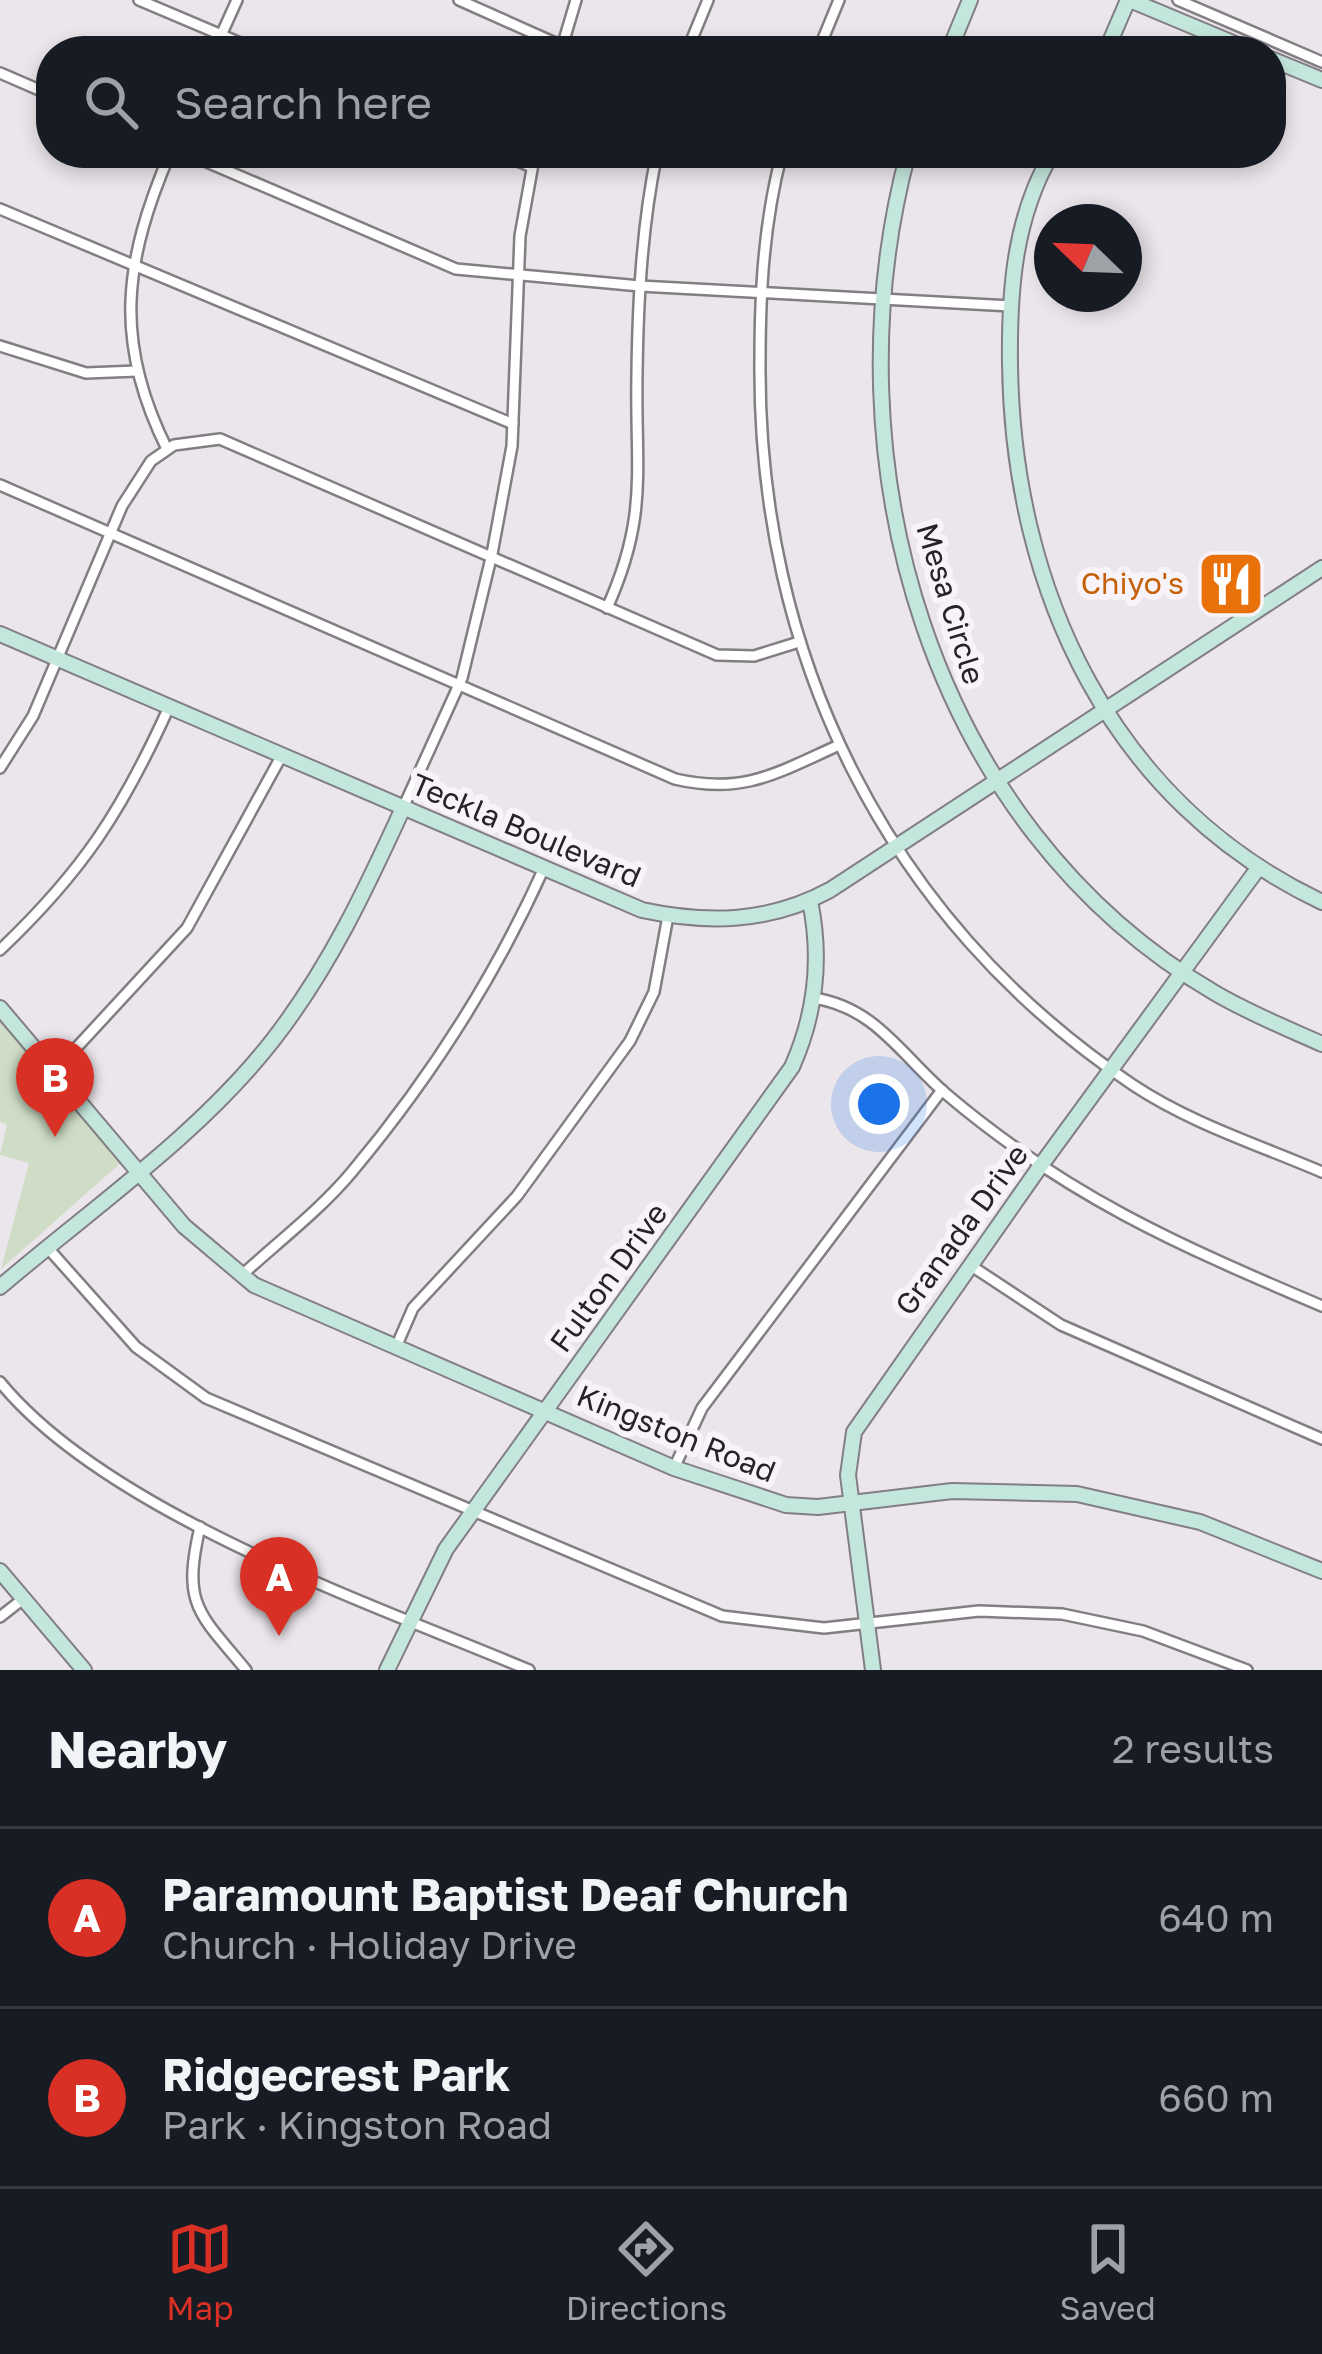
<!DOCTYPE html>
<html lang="en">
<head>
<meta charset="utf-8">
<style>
  body { margin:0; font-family:"Golos Text",sans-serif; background:#20242c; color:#f1f3f6 }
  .compass { position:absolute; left:1034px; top:204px; width:108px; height:108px; border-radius:50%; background:#171b24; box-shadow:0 6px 18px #0003; rotate:293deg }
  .you { position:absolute; left:879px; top:1104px; width:42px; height:42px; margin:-30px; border:9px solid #fff; border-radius:50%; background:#1a73e8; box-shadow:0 0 0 18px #1a73e833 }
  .badge { display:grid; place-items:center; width:78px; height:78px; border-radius:50%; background:#d93025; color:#fff; font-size:39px; font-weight:700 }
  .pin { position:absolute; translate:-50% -99px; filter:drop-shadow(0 3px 6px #0008) }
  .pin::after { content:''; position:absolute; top:63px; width:42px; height:36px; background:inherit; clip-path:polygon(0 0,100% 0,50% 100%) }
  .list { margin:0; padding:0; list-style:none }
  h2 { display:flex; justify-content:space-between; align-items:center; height:156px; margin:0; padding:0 48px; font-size:51px }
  h2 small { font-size:39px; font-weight:400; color:#9ea1a6 }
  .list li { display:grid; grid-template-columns:78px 1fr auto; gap:36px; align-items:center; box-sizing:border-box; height:180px; padding:0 48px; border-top:3px solid #363941 }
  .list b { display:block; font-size:45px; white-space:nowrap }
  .list p { margin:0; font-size:39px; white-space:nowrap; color:#9ea1a6 }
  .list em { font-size:39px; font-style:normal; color:#9ea1a6 }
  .icon { flex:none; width:66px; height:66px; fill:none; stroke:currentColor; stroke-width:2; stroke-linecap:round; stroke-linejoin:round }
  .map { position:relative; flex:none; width:1322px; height:1670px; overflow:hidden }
  .search { position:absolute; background:#171b24; box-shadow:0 6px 18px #0003; left:36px; right:36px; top:36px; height:132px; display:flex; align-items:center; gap:30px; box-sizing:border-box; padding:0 42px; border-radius:48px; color:#9ea1a6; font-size:45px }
  .sheet { height:516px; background:#171b24 }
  nav { display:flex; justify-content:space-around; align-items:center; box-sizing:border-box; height:168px; border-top:3px solid #363941; background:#171b24; font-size:33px; color:#9ea1a6 }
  nav a { display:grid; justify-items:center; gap:6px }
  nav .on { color:#d93025 }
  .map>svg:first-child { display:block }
  .green { fill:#d0ddc6 }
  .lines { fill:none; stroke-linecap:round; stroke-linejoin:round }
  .street-casing { stroke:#837e83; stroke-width:14 }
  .secondary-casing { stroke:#837e83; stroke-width:18 }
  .street { stroke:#fff; stroke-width:9 }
  .secondary { stroke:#c4e7dd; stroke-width:14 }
  .labels { text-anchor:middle; stroke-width:12; stroke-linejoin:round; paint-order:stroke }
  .food-label { font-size:30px; fill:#c56008; stroke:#f8f3f8; text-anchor:end }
  .street-label { font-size:30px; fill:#252325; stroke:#f8f3f8 }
</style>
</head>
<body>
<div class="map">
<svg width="1322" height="1670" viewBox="0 0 1322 1670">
  <rect width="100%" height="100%" fill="#ebe6eb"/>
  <polygon class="green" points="0,1016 125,1159 1,1269 29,1163 0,1155 7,1124 0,1122"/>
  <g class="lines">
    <defs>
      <g id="street">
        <polyline points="139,0 259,51"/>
        <polyline points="459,0 562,46"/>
        <polyline points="1178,0 1322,62"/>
        <polyline points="562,47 576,0"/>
        <polyline points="214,51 237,0"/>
        <polyline points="687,51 708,0"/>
        <polyline points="818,51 839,0"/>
        <polyline points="0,73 51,95"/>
        <polyline points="186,153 456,269 640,286 1011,306"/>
        <polyline points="499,153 532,167"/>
        <path d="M782,153C764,221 760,290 760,360C757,655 886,919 1133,1085C1190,1123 1259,1145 1322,1172"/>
        <polyline points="0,209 513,424"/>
        <polyline points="0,346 86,373 137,371"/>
        <path d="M167,449C113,341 124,261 170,153"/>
        <path d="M0,485L675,779C743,795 777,773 837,746"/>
        <path d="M607,608C649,515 635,470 637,373C638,299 642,225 657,153"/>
        <polyline points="0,768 33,716 122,506 151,461 174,445 220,439 717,655 754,656 799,642"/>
        <polyline points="403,808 462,678 492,554 512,446 520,236 535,153"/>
        <path d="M0,950C83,871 122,811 169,707"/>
        <path d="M814,998C876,1008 901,1055 945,1093C1066,1196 1178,1245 1322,1306"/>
        <polyline points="54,1072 187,928 282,755"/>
        <polyline points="47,1247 136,1347 206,1398 722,1616 824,1628 979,1611 1062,1614 1143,1631 1247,1670"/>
        <polyline points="970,1265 1061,1325 1322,1439"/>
        <path d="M242,1275C278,1242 320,1210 351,1173C429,1080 494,979 544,868"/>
        <polyline points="396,1347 413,1308 517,1196 630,1041 654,992 668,916"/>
        <path d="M0,1382C107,1513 372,1604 529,1670"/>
        <polyline points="674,1468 702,1408 942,1090"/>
        <path d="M200,1527C182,1605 198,1612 246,1670"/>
        <polyline points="0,1617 23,1599"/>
      </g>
      <g id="secondary">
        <polyline points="1130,0 1252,51"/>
        <polyline points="949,51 970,0"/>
        <polyline points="1106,51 1128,0"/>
        <polyline points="1271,59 1322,80"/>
        <path d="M908,153C826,460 929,826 1215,993C1249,1013 1286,1028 1322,1044"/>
        <path d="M1052,153C1014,218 1009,291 1010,365C1013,590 1111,802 1322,902"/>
        <path d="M0,634L642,910C708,924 769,923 830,890L1322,568"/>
        <polyline points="0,1008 184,1226 254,1285 674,1468 786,1505 818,1507 952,1491 1077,1494 1200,1522 1322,1571"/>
        <path d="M0,1287C91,1209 199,1135 273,1040C329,968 366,889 403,808"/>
        <polyline points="0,1571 84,1670"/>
        <path d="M387,1670L446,1549L792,1067C816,1013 822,959 810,901"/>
        <polyline points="873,1670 848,1475 854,1432 1039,1168 1259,867"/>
      </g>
    </defs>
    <use href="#street" class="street-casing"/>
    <use href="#secondary" class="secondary-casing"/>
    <use href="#street" class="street"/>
    <use href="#secondary" class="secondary"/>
  </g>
  <defs>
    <symbol id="restaurant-square" viewBox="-11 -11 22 22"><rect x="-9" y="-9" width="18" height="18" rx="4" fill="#e8710a" stroke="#f8f3f8"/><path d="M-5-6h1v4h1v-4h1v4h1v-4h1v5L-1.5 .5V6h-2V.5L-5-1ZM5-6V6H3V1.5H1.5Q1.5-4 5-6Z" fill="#fff"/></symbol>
  </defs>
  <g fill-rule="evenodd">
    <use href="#restaurant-square" x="1193" y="546" width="76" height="76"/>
  </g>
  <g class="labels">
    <g class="food-label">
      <text x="1184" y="594">Chiyo's</text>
    </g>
    <g class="street-label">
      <text transform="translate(950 604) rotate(73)" y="10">Mesa Circle</text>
      <text transform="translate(526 831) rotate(23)" y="10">Teckla Boulevard</text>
      <text transform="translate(962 1230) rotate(-54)" y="10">Granada Drive</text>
      <text transform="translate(609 1278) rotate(-54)" y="10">Fulton Drive</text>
      <text transform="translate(676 1434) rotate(22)" y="10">Kingston Road</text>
    </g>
  </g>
</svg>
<svg class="compass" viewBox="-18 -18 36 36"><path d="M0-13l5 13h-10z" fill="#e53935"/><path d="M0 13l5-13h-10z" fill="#9ea1a6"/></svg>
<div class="you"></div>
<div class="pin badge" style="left:279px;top:1636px">A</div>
<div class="pin badge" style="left:55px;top:1137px">B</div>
<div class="search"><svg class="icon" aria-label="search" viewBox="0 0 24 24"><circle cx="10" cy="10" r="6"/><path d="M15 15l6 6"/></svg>Search here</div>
</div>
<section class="sheet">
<h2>Nearby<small>2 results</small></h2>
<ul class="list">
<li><span class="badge">A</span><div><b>Paramount Baptist Deaf Church</b><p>Church · Holiday Drive</p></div><em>640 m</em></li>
<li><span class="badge">B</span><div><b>Ridgecrest Park</b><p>Park · Kingston Road</p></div><em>660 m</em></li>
</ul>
</section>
<nav>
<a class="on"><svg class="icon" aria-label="map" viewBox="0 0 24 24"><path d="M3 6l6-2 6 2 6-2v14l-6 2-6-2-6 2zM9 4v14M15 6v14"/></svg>Map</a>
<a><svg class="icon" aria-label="directions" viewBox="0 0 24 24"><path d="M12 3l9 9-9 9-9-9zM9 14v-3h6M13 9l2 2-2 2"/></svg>Directions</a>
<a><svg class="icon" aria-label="saved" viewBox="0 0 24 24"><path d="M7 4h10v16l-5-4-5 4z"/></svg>Saved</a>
</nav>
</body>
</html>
